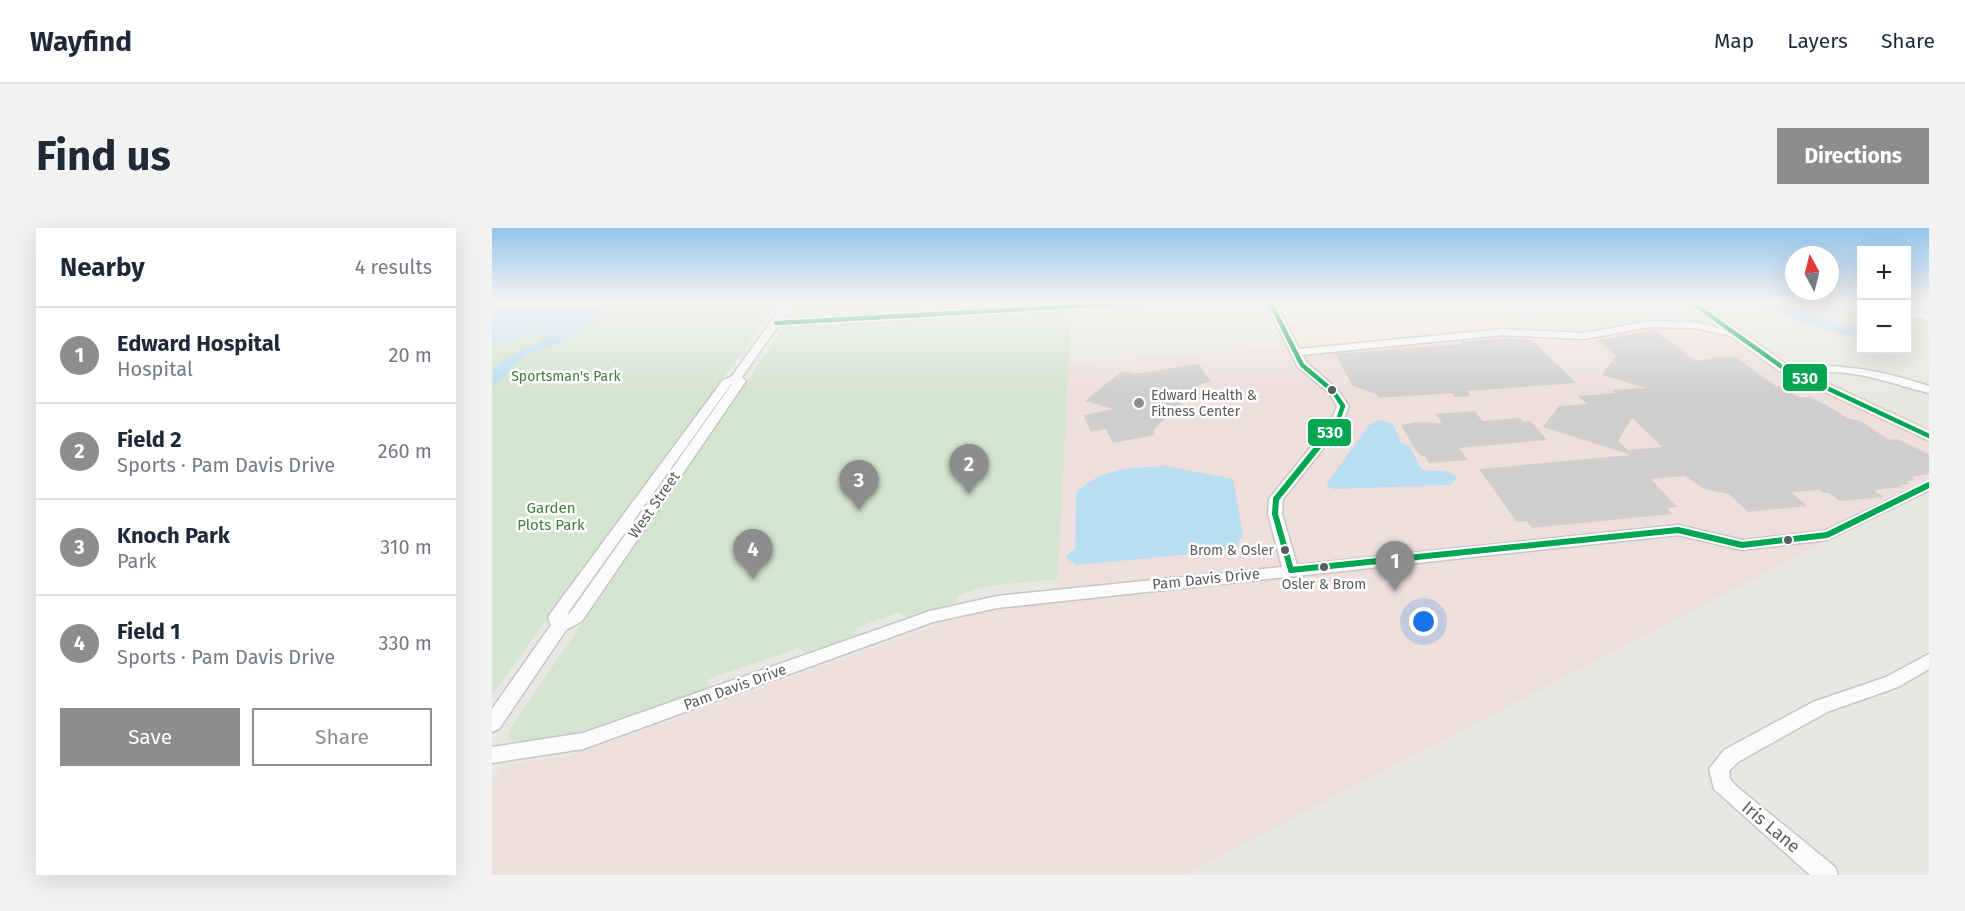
<!DOCTYPE html>
<html lang="en">
<head>
<meta charset="utf-8">
<style>
  body { margin:0; font-family:"Fira Sans",sans-serif; background:#f2f2f3; color:#1f2937 }
  .controls { position:absolute; right:18px; top:18px; display:grid; overflow:hidden; border-radius:0px; box-shadow:0 6px 24px #0002 }
  .controls button { width:54px; height:54px; display:grid; place-items:center; padding:0; border:0; border-bottom:2px solid #e0e1e3; background:#fff; color:#1f2937; font:30px sans-serif }
  .compass { position:absolute; left:1293px; top:18px; width:54px; height:54px; border-radius:50%; background:#fff; box-shadow:0 6px 24px #0002; rotate:353deg }
  .you { position:absolute; left:932px; top:394px; width:21px; height:21px; margin:-15px; border:4px solid #fff; border-radius:50%; background:#1a73e8; box-shadow:0 0 0 9px #1a73e833 }
  .badge { display:grid; place-items:center; width:39px; height:39px; border-radius:50%; background:#8b8d8e; color:#fff; font-size:20px; font-weight:700 }
  .pin { position:absolute; translate:-50% -50px; filter:drop-shadow(0 2px 3px #0008) }
  .pin::after { content:''; position:absolute; top:32px; width:21px; height:18px; background:inherit; clip-path:polygon(0 0,100% 0,50% 100%) }
  .list { margin:0; padding:0; list-style:none }
  h2 { display:flex; justify-content:space-between; align-items:center; height:78px; margin:0; padding:0 24px; font-size:26px }
  h2 small { font-size:20px; font-weight:400; color:#747a83 }
  .list li { display:grid; grid-template-columns:39px 1fr auto; gap:18px; align-items:center; box-sizing:border-box; height:96px; padding:0 24px; border-top:2px solid #e0e1e3 }
  .list b { display:block; font-size:22px; white-space:nowrap }
  .list p { margin:0; font-size:20px; white-space:nowrap; color:#747a83 }
  .list em { font-size:20px; font-style:normal; color:#747a83 }
  .actions { display:flex; gap:12px; padding:18px 24px }
  .actions a { flex:1; padding:14px 0; border:2px solid #8b8d8e; border-radius:0px; text-align:center; font-size:21px; color:#8b8d8e }
  .actions .main { background:#8b8d8e; color:#fff }
  .map { position:relative; flex:none; width:1437px; height:647px; overflow:hidden; border-radius:0px }
  header { display:flex; align-items:center; gap:36px; box-sizing:border-box; height:84px; padding:0 30px; background:#fff; border-bottom:2px solid #e0e1e3 }
  header strong { font-size:28px }
  nav { display:flex; gap:33px; margin-inline-start:auto; font-size:21px }
  .intro { display:flex; align-items:center; justify-content:space-between; box-sizing:border-box; height:144px; padding:0 36px }
  h1 { margin:0; font-size:42px }
  .button { padding:15px 27px; border-radius:0px; background:#8b8d8e; color:#fff; font-size:21px; font-weight:700 }
  main { display:flex; gap:36px; padding:0 36px }
  aside { flex:1; background:#fff; border-radius:0px; box-shadow:0 6px 24px #0002 }
  .map>svg:first-child { display:block }
  .commercial { fill:#f2ebdc }
  .medical { fill:#eedfdd }
  .green { fill:#d3e4cf }
  .water { fill:#b9ddf1 }
  .building { fill:#cfcecc; fill-rule:evenodd }
  .lines { fill:none; stroke-linecap:round; stroke-linejoin:round }
  .minor-casing { stroke:#c5c6c5; stroke-width:3 }
  .major-casing { stroke:#cfc5b3; stroke-width:2 }
  .minor { fill:#fcfbfb; fill-rule:evenodd }
  .major { fill:#f1eee6; fill-rule:evenodd }
  .bus-1-far1-casing { stroke:#fff; stroke-width:8 }
  .bus-1-casing { stroke:#fff; stroke-width:10 }
  .bus-1-far1 { stroke:#00a651; stroke-width:4.5 }
  .bus-1 { stroke:#00a651; stroke-width:6 }
  .bus-dot { fill:#595d60; stroke:#fff; stroke-width:2 }
  .poi-dot { fill:#8b8d8e; stroke:#fff; stroke-width:2 }
  .labels { text-anchor:middle; stroke-width:5; stroke-linejoin:round; paint-order:stroke }
  .far-park-label { font-size:14px; fill:#3c7e3a; stroke:#fff }
  .far-poi-label { font-size:14px; fill:#595d60; stroke:#fff; text-anchor:start }
  .bus-label { font-size:14px; fill:#595d60; stroke:#fff; text-anchor:end }
  .street-label { font-size:15px; fill:#595d60; stroke:#fff }
  .park-label { font-size:15px; fill:#3c7e3a; stroke:#fff }
  .near-street-label { font-size:18px; fill:#595d60; stroke:#fff }
  .line-badge { stroke:#fff; stroke-width:2 }
  .badge-label { font-size:16px; text-anchor:middle; font-weight:bold; fill:#fff }
</style>
</head>
<body>
<header>
<strong>Wayfind</strong>
<nav><a>Map</a><a>Layers</a><a>Share</a></nav>
</header>
<div class="intro"><h1>Find us</h1><a class="button">Directions</a></div>
<main>
<aside>
<h2>Nearby<small>4 results</small></h2>
<ul class="list">
<li><span class="badge">1</span><div><b>Edward Hospital</b><p>Hospital</p></div><em>20 m</em></li>
<li><span class="badge">2</span><div><b>Field 2</b><p>Sports · Pam Davis Drive</p></div><em>260 m</em></li>
<li><span class="badge">3</span><div><b>Knoch Park</b><p>Park</p></div><em>310 m</em></li>
<li><span class="badge">4</span><div><b>Field 1</b><p>Sports · Pam Davis Drive</p></div><em>330 m</em></li>
</ul>
<div class="actions"><a class="main">Save</a><a>Share</a></div>
</aside>
<div class="map">
<svg width="1437" height="647" viewBox="0 0 1437 647">
  <rect width="100%" height="100%" fill="#e9e7e3"/>
  <polygon class="commercial" points="784,74 1005,74 1026,93 1037,96 805,123"/>
  <polygon class="medical" points="1137,98 1208,98 1240,105 1259,118 1437,208 1437,260 691,647 0,647 0,553 10,538 73,528 112,516 466,390 524,378 563,374 577,135 800,119 804,125 1008,104 1081,108"/>
  <g class="green">
    <polygon points="0,74 286,74 0,467"/>
    <path d="M309,74H594V81L579,82L566,351C541,354 483,356 464,370L467,373L422,388L415,389L406,385L366,399L362,404L366,407L315,425L306,420L219,450L215,454L219,459C178,473 54,523 17,512L15,509L18,501Z"/>
  </g>
  <g class="water">
    <path d="M8,74L46,77L59,74H123C108,85 96,101 79,110C64,119 45,120 31,130C20,139 13,151 0,159L2,140L14,130L46,115L53,107L51,104L0,117V76Z"/>
    <polygon points="1255,74 1280,74 1369,101 1369,111 1321,99"/>
    <path d="M887,192L901,196L909,215L917,218L930,242C942,244 957,240 965,250L958,257L842,261L836,259L835,255L877,197Z"/>
    <path d="M674,238L741,251L751,307L742,322L584,337L573,329L583,321L584,265C608,240 641,240 674,238Z"/>
  </g>
  <g class="building">
    <path d="M1163,102L1203,133L1228,129L1245,130L1284,158H1290L1308,170L1318,169L1338,179L1355,190L1369,193L1397,212L1405,211L1437,226V246L1418,249L1423,252L1414,253L1418,256L1407,257L1411,259L1382,262L1392,269L1348,273L1337,265H1331L1327,262L1299,264L1315,278L1256,284L1237,266L1212,261L1193,248L1159,251L1185,279L1175,280L1180,286L1040,300L1035,293L1025,294L987,241L1139,227L1051,199L1067,178L1095,176L1086,168L1124,165L1120,162L1154,160L1110,147L1124,128L1106,112ZM1140,190L1170,219L1136,222L1126,213Z"/>
    <polygon points="1020,110 1040,112 1084,155 975,163 979,168 963,169 960,165 887,170 884,166 861,158 843,126 971,116 969,113"/>
    <polygon points="707,136 719,154 710,155 661,202 663,207 621,215 614,201 599,204 592,187 622,181 593,173 630,143 642,146"/>
    <polygon points="983,183 990,193 1028,190 1031,194 1039,193 1055,212 967,220 976,232 937,235 933,228 929,228 924,223 909,197 925,194 950,195 944,186"/>
  </g>
  <g class="lines">
    <defs>
      <g id="minor">
        <path d="M293,74H302L290,92L606,74H670L666,77L286,98L250,149L254,153L90,393L74,402L7,501L0,504V481L59,397L56,390L58,386L231,152L240,148ZM240,156L78,385L75,386L239,156Z"/>
        <polygon points="773,74 783,74 807,121 1010,101 1092,105 1158,93 1203,94 1245,105 1240,108 1203,100 1158,99 1092,111 1010,107 810,127 815,135 845,161 857,178 849,198 791,271 790,286 805,337 1186,297 1250,312 1332,303 1437,253 1437,262 1335,312 1250,322 1186,307 505,380 441,394 91,521 0,535 0,519 91,505 438,383 505,368 790,339 776,286 777,271 839,194 845,178 837,165 806,139"/>
        <polygon points="1414,81 1437,87 1437,93 1414,87"/>
        <path d="M1320,138C1361,137 1398,145 1437,158V165C1403,157 1373,144 1337,144C1326,144 1305,151 1296,144L1302,141Z"/>
        <polygon points="1437,426 1437,441 1406,459 1335,484 1246,534 1237,543 1238,551 1244,558 1343,639 1346,647 1318,647 1222,561 1217,541 1232,522 1321,474 1394,449"/>
      </g>
      <polygon id="major" points="1192,74 1207,74 1295,136 1437,202 1437,213 1285,142"/>
    </defs>
    <use href="#minor" class="minor-casing"/>
    <use href="#major" class="major-casing"/>
    <use href="#minor" class="minor"/>
    <use href="#major" class="major"/>
    <defs>
      <g id="bus-1-far1">
        <polyline points="778,74 810,137 841,163 851,178 845,195 829,215"/>
        <polyline points="1199,74 1290,139 1437,208"/>
        <polyline points="284,95 659,74"/>
      </g>
      <g id="bus-1">
        <polyline points="799,342 783,286 784,271 830,214"/>
        <polyline points="799,342 1186,302 1250,317 1335,307 1437,257"/>
      </g>
    </defs>
    <use href="#bus-1-far1" class="bus-1-far1-casing"/>
    <use href="#bus-1" class="bus-1-casing"/>
    <use href="#bus-1-far1" class="bus-1-far1"/>
    <use href="#bus-1" class="bus-1"/>
  </g>
  <linearGradient id="sky" x2="0" y2="1"><stop stop-color="#95c4ec"/><stop offset="0.45" stop-color="#f5f4f2"/><stop offset="1" stop-color="#f5f4f2" stop-opacity="0"/></linearGradient>
  <rect width="1437" height="165" fill="url(#sky)"/>
  <g class="bus-dot">
    <circle cx="840" cy="162" r="5"/>
    <circle cx="1296" cy="312" r="5"/>
    <circle cx="793" cy="322" r="5"/>
    <circle cx="832" cy="339" r="5"/>
  </g>
  <circle class="poi-dot" cx="647" cy="175" r="6"/>
  <g class="labels">
    <g class="far-park-label">
      <text x="74" y="153">Sportsman's Park</text>
    </g>
    <g class="far-poi-label">
      <text x="659" y="172">Edward Health &amp;<tspan x="659" dy="16">Fitness Center</tspan></text>
    </g>
    <g class="bus-label">
      <text x="782" y="327">Brom &amp; Osler</text>
      <text x="832" y="361" text-anchor="middle">Osler &amp; Brom</text>
    </g>
    <g class="street-label">
      <text transform="translate(162 277) rotate(-55)" y="5">West Street</text>
      <text transform="translate(714 351) rotate(-6)" y="5">Pam Davis Drive</text>
      <text transform="translate(243 459) rotate(-20)" y="5">Pam Davis Drive</text>
    </g>
    <g class="park-label">
      <text x="59" y="285">Garden<tspan x="59" dy="17">Plots Park</tspan></text>
    </g>
    <g class="near-street-label">
      <text transform="translate(1279 599) rotate(40)" y="6">Iris Lane</text>
    </g>
  </g>
  <g class="line-badge">
    <rect x="1290" y="135" width="46" height="29" rx="6" fill="#00a651"/>
    <rect x="815" y="190" width="45" height="29" rx="6" fill="#00a651"/>
  </g>
  <g class="badge-label">
    <text x="1313" y="156">530</text>
    <text x="838" y="210">530</text>
  </g>
</svg>
<div class="controls">
<button>+</button>
<button>−</button>
</div>
<svg class="compass" viewBox="-18 -18 36 36"><path d="M0-13l5 13h-10z" fill="#e53935"/><path d="M0 13l5-13h-10z" fill="#747a83"/></svg>
<div class="you"></div>
<div class="pin badge" style="left:903px;top:363px">1</div>
<div class="pin badge" style="left:477px;top:266px">2</div>
<div class="pin badge" style="left:367px;top:282px">3</div>
<div class="pin badge" style="left:261px;top:351px">4</div>
</div>
</main>
</body>
</html>
